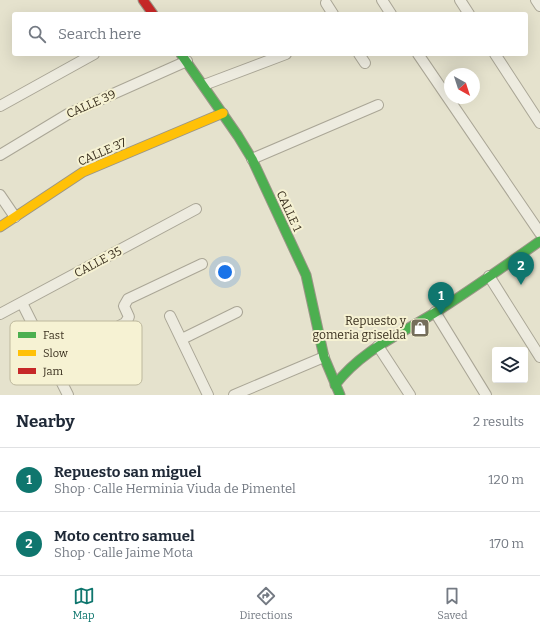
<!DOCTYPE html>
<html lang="en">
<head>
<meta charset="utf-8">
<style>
  body { margin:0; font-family:Bitter,serif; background:#f6f6f7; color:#1f2937 }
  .controls { position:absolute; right:12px; bottom:12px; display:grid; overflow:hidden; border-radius:4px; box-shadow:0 4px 16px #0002 }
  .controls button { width:36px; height:36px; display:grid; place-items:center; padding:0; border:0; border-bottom:1px solid #e0e1e3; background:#fff; color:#1f2937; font:20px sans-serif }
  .compass { position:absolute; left:444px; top:68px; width:36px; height:36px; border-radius:50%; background:#fff; box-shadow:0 4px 16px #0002; rotate:141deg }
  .you { position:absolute; left:225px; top:272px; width:14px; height:14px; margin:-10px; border:3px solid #fff; border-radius:50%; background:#1a73e8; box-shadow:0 0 0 6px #1a73e833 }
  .badge { display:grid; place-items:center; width:26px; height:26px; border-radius:50%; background:#0f766e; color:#fff; font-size:13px; font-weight:700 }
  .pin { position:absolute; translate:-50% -33px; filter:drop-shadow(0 1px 2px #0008) }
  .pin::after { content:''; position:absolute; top:21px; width:14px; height:12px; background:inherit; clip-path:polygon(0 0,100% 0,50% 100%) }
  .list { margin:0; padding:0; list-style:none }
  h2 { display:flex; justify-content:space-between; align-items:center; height:52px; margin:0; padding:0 16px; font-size:17px }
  h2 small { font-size:13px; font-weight:400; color:#747a83 }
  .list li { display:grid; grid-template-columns:26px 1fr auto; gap:12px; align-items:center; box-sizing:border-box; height:64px; padding:0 16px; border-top:1px solid #e0e1e3 }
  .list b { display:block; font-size:15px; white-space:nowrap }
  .list p { margin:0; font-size:13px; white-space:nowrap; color:#747a83 }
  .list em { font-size:13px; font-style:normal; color:#747a83 }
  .icon { flex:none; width:22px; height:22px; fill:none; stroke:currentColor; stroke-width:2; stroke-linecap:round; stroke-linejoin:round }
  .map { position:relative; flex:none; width:540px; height:395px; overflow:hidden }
  .search { position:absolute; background:#fff; box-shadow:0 4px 16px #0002; left:12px; right:12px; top:12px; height:44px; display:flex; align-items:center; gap:10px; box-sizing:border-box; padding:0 14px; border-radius:4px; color:#747a83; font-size:15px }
  .sheet { height:180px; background:#fff }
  nav { display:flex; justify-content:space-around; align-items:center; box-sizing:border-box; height:56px; border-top:1px solid #e0e1e3; background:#fff; font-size:11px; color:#747a83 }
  nav a { display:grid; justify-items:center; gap:2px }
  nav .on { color:#0f766e }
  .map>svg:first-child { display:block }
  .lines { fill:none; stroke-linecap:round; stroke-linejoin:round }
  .street-casing { stroke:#aaa696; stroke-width:12 }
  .fast-casing { stroke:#9a9586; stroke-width:11 }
  .slow-casing { stroke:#9a9586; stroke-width:11 }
  .jam-casing { stroke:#9a9586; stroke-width:11 }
  .street { stroke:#edebdf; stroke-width:10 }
  .fast { stroke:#4caf50; stroke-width:9 }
  .slow { stroke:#ffc107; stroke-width:9 }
  .jam { stroke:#c62828; stroke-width:9 }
  .labels { text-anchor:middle; stroke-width:4; stroke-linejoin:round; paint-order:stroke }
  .street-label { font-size:12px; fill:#392f1e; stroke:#f6f2d3 }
  .poi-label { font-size:12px; fill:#392f1e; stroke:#f6f2d3; text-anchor:end }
  .key { fill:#f6f2d3; stroke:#bdb89d; stroke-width:1 }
  .key-label { font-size:11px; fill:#392f1e }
</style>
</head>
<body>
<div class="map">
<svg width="540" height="395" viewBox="0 0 540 395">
  <rect width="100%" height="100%" fill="#e5e2cd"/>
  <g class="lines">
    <defs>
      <g id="street">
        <polyline points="382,0 391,14"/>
        <polyline points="460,0 469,14"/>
        <polyline points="536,0 540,6"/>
        <polyline points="326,3 333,14"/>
        <polyline points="359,54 365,63"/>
        <polyline points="418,54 540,233"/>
        <polyline points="495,54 540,123"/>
        <polyline points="204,85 286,54"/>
        <polyline points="0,106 94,54"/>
        <polyline points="0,155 68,114 187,61"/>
        <polyline points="252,159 378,105"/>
        <polyline points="0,195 15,217"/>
        <polyline points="489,276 540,357"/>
        <polyline points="22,303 68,395"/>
        <polyline points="435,312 486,395"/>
        <polyline points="0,314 196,209"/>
        <polyline points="170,316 208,395"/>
        <polyline points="182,339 237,312"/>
        <polyline points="378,346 410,395"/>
        <polyline points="51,361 125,323 129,317 124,306 128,299 202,264"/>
        <polyline points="234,395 324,357"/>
      </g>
      <g id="fast">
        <polyline points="181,54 238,136 252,159 306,275 324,357 340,395"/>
        <path d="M335,385C362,350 399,335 436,312C471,290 506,265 540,241"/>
      </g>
      <polyline id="slow" points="0,227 83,172 223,113"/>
      <polyline id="jam" points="143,0 153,14"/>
    </defs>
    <use href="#street" class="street-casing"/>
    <use href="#fast" class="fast-casing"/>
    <use href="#slow" class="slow-casing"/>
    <use href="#jam" class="jam-casing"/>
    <use href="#street" class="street"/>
    <use href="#fast" class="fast"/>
    <use href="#slow" class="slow"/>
    <use href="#jam" class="jam"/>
  </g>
  <defs>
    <symbol id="shop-square" viewBox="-11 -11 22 22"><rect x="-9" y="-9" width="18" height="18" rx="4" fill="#756e5b" stroke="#f6f2d3"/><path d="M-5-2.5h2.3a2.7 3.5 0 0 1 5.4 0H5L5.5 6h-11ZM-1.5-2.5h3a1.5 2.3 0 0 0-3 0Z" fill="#fff"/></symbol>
  </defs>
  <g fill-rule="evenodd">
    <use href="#shop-square" x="409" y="317" width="22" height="22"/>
  </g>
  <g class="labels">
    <g class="street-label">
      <text transform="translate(91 104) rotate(-24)" y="4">CALLE 39</text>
      <text transform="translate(102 152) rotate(-24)" y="4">CALLE 37</text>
      <text transform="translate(289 211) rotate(65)" y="4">CALLE 1</text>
      <text transform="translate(98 262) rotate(-28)" y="4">CALLE 35</text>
    </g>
    <g class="poi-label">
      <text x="406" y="325">Repuesto y<tspan x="406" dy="14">gomeria griselda</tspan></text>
    </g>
  </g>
  <rect x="10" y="321" width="132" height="64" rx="6" class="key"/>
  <rect x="18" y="332" width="18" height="6" fill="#4caf50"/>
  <rect x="18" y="350" width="18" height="6" fill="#ffc107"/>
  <rect x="18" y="368" width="18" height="6" fill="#c62828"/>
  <g class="key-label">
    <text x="43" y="339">Fast</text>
    <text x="43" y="357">Slow</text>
    <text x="43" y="375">Jam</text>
  </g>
</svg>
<div class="controls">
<button><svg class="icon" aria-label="layers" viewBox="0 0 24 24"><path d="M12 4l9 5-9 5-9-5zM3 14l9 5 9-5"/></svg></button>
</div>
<svg class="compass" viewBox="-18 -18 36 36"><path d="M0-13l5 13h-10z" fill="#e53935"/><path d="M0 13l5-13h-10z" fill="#747a83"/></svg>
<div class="you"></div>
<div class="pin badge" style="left:441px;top:315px">1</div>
<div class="pin badge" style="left:521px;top:285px">2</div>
<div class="search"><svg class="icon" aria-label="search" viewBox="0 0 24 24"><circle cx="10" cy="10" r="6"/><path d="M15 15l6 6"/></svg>Search here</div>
</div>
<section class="sheet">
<h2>Nearby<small>2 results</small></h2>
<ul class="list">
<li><span class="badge">1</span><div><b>Repuesto san miguel</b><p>Shop · Calle Herminia Viuda de Pimentel</p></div><em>120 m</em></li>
<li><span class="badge">2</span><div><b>Moto centro samuel</b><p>Shop · Calle Jaime Mota</p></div><em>170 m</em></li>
</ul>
</section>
<nav>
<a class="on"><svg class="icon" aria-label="map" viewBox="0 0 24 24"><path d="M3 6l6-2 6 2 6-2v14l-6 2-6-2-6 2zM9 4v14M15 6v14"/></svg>Map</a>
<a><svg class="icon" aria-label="directions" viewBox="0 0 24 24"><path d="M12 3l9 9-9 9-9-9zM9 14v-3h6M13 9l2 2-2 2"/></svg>Directions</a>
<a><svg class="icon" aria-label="saved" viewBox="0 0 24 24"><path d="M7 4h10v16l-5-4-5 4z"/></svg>Saved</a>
</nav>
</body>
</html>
